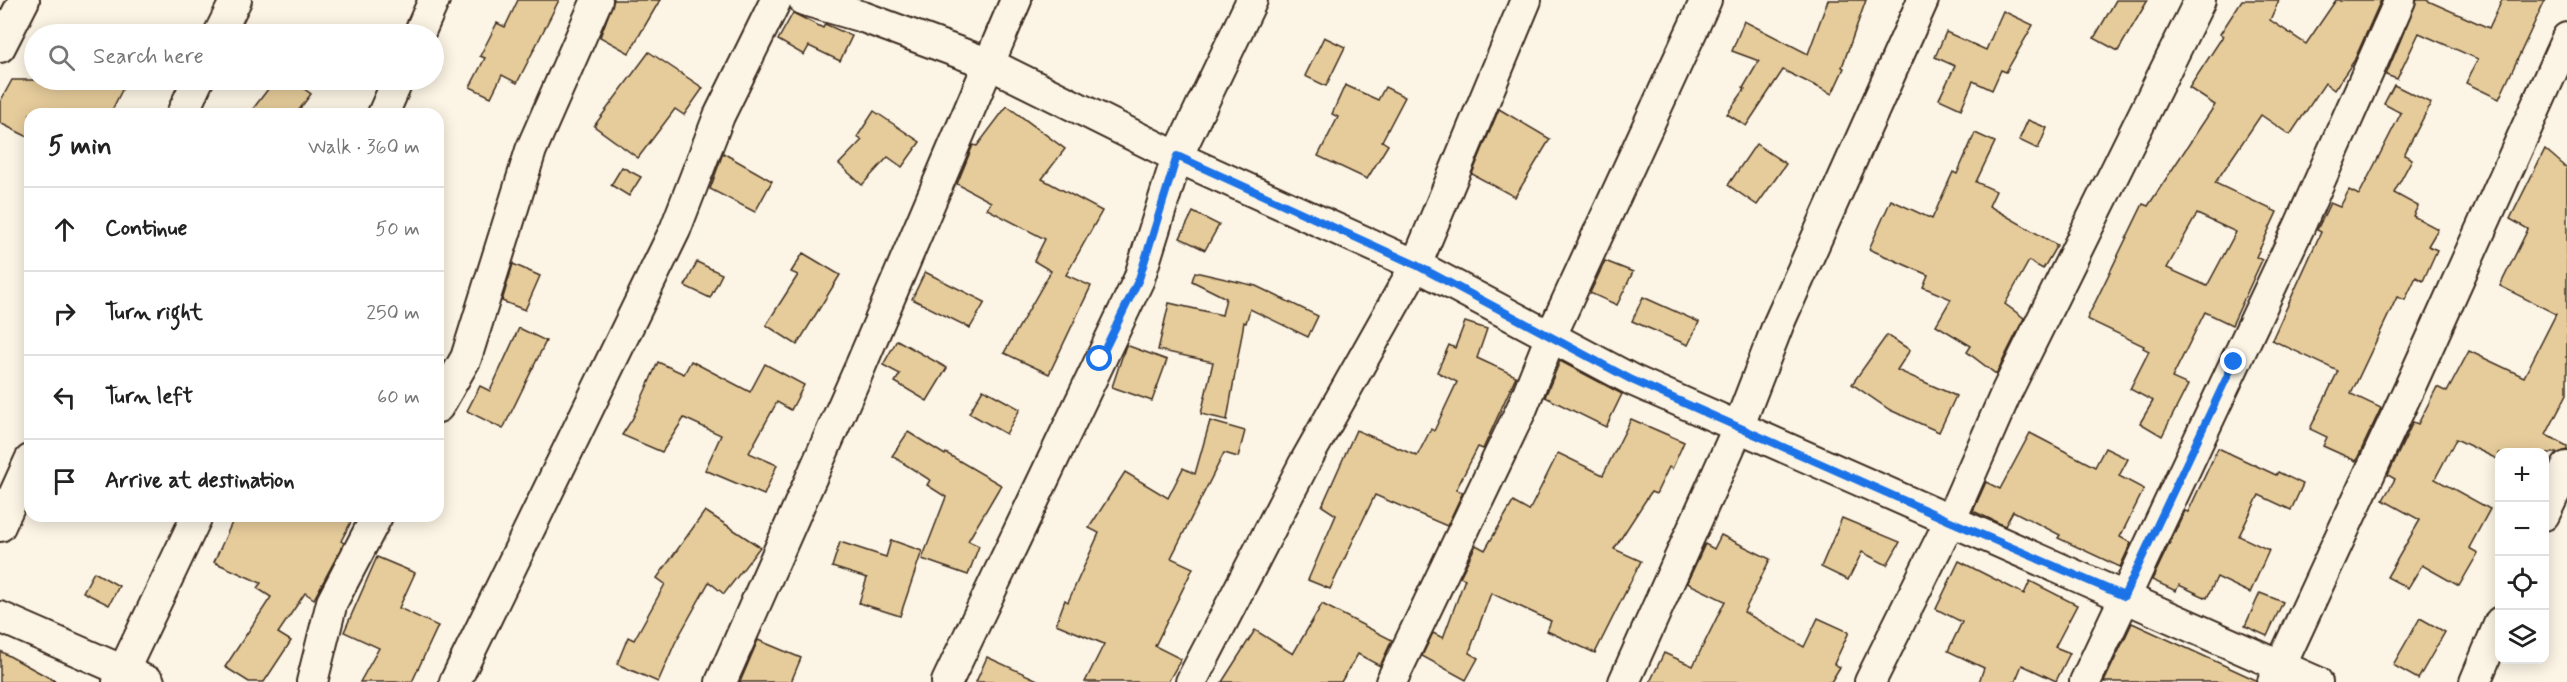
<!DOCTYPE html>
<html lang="en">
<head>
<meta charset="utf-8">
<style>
  body { margin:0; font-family:Mynerve,sans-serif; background:#f6f6f6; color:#222 }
  .controls { position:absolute; right:18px; bottom:18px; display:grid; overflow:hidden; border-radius:12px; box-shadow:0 3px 15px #0003 }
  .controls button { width:54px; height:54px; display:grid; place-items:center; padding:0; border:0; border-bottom:2px solid #e0e0e0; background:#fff; color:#222; font:30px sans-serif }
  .stop { position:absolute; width:18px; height:18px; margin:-14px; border:4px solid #1a73e8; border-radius:50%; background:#fff }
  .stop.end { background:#1a73e8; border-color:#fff; box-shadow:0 2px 6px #0008 }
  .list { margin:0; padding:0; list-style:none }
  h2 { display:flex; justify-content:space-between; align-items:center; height:78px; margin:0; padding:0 24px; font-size:26px }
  h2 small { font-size:20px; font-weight:400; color:#767676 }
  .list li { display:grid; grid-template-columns:39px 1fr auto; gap:18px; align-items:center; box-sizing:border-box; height:84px; padding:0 24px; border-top:2px solid #e0e0e0 }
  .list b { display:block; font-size:22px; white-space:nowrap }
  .list em { font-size:20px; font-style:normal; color:#767676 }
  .icon { flex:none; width:33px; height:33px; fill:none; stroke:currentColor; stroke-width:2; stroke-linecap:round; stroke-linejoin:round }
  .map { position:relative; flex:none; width:2567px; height:682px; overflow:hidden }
  .search { position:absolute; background:#fff; box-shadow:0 3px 15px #0003; left:24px; top:24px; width:420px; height:66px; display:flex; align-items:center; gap:15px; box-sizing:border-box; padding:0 21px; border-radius:33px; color:#767676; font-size:22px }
  .panel { position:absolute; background:#fff; box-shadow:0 3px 15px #0003; left:24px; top:108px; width:420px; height:414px; border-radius:18px }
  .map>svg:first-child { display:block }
  .building { fill:#e6cc9b; stroke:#3b2a1e; stroke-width:1.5; fill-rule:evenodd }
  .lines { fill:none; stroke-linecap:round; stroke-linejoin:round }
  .street-casing { stroke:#3b2a1e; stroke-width:34 }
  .street { stroke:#fcf5e5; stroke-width:30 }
  .route { stroke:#1a73e8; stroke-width:8 }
</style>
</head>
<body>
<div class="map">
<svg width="2567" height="682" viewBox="0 0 2567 682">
  <rect width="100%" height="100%" fill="#fcf5e5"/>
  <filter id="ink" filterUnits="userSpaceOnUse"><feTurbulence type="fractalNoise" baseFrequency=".0167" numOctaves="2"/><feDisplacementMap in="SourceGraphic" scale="12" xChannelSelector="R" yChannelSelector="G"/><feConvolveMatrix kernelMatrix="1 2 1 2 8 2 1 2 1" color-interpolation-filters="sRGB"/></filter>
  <g filter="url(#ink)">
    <g class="building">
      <polygon points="518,0 559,0 517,83 502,75 491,97 470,87 485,58 480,56 497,23 505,27"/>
      <polygon points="614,0 660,0 629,53 600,37"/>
      <polygon points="1828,0 1866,0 1842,67 1844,68 1832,94 1783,70 1746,126 1727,114 1745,89 1743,88 1759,61 1732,51 1744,21 1808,54"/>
      <polygon points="2116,0 2148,0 2118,51 2094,38"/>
      <path d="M2242,0H2279L2270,20L2306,44L2336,0H2381L2354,61L2334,90L2325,83L2290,135L2261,115L2215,183L2277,212L2256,257L2262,260L2232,325L2205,312L2172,378L2188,385L2162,436L2140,423L2153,401L2130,389L2149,351L2143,348L2144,346L2087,319L2143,204L2148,206L2215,105L2189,88L2223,36L2220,34ZM2197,214L2236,232L2207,286L2167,268Z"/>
      <polygon points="2417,0 2426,0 2489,28 2502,0 2545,0 2499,99 2466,83 2478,59 2419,33 2397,79 2386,75"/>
      <polygon points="2003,11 2033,25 2006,72 2001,70 1992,90 1973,81 1961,109 1939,99 1955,66 1935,57 1946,32 1986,50"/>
      <polygon points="793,13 823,28 825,24 852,36 840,61 809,46 804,55 778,40"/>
      <polygon points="1324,37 1345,47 1326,86 1305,76"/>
      <polygon points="649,52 703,88 684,115 675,109 638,158 594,126"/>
      <polygon points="12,80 127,80 110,114 30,114 30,138 0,123 0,102"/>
      <polygon points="275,80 292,80 311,94 296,114 249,114"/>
      <polygon points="1345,85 1378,100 1385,87 1405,97 1382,141 1388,145 1367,179 1318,156 1338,117 1332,114"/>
      <polygon points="2394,85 2431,103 2404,155 2412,159 2394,193 2418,206 2413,216 2438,229 2428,246 2437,250 2423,281 2416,277 2405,300 2397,297 2351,394 2381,408 2356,461 2323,446 2327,437 2310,429 2338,371 2272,340 2321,232 2317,230 2330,203 2340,207 2349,190 2359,195 2401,113 2384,104"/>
      <polygon points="1007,106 1065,149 1042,179 1102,211 1066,275 1091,286 1049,374 1004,353 1051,271 1034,261 1045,239 987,209 991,202 957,184 973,145 977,146"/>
      <polygon points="1499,109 1550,139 1515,197 1472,174"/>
      <polygon points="874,111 920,142 902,167 888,157 862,185 839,164 862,140 857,137"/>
      <polygon points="2028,120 2047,128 2038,149 2019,140"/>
      <polygon points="1975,133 1995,142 1976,182 1996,191 1989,206 2057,245 2043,269 2029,261 2005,304 2024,318 1996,374 1967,352 1971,346 1936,325 1951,299 1923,287 1928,275 1869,249 1891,200 1932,219 1953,172 1957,174"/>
      <polygon points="1756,144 1786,164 1757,205 1728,185"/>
      <polygon points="2545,149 2567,168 2567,394 2546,435 2567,446 2567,450 2558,453 2499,453 2499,460 2456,439 2435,479 2490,509 2469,548 2478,553 2459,586 2422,565 2408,588 2387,577 2420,520 2383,500 2395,479 2388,475 2413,422 2418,424 2437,387 2447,392 2469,351 2524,377 2556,314 2500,286 2528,229 2510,219"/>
      <polygon points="723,153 772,181 755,212 710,189"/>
      <polygon points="622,167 641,177 629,196 611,185"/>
      <polygon points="1193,212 1219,225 1205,250 1180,238"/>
      <polygon points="803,253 840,275 797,345 766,325 798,275 791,272"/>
      <polygon points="1605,261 1633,272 1617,305 1590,293"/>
      <polygon points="697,262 722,274 710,298 685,286"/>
      <polygon points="513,264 540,276 525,310 502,301"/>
      <polygon points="925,272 985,302 970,328 912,299"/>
      <polygon points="1195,272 1256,286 1318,316 1308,337 1250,309 1246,323 1244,322 1227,420 1201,414 1213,362 1158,350 1169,303 1222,315 1226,298 1192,281"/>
      <polygon points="1643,297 1699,322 1688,345 1632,321"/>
      <polygon points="1465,322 1487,329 1477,358 1516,376 1483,449 1478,447 1456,490 1463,492 1447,526 1375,495 1330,589 1308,580 1336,515 1322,506 1356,430 1417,456 1431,429 1434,431 1457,382 1437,372 1449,345 1455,348"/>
      <polygon points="519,328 546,341 503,429 467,411 480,386 490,391"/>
      <polygon points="1887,335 1910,350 1897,370 1956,396 1939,432 1890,410 1852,384"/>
      <polygon points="897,340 947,368 927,401 895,382 900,374 883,365"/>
      <polygon points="1126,345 1167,360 1152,401 1112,387"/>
      <polygon points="691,361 750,392 765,364 804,385 791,410 777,402 749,453 777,465 764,495 705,470 721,435 684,418 662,452 622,435 633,418 658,362 684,374"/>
      <polygon points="1560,361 1622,394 1606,427 1545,397"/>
      <polygon points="983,389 1020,409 1006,434 969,413"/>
      <polygon points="1631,419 1684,442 1672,469 1669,467 1656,494 1651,492 1614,549 1641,561 1595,653 1547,631 1551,621 1491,593 1469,653 1478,658 1466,680 1422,656 1433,633 1443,638 1465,579 1460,577 1476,545 1485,550 1513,502 1529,511 1558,453 1603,475"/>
      <polygon points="1210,421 1245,431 1238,457 1224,453 1171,558 1193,568 1155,646 1181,659 1168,682 1085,682 1104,644 1056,624 1065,600 1068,602 1099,533 1089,528 1125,472 1168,498 1183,468 1195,474"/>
      <polygon points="908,432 945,455 946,453 1001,485 968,541 979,546 968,575 922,559 946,497 927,485 930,480 892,456"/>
      <polygon points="2030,433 2095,467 2105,448 2128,459 2119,476 2144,489 2120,537 2131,543 2120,567 2058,538 2060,535 2013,511 2005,526 1973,511 1986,482 2000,489"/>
      <polygon points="2218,448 2276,475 2278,472 2303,484 2291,510 2259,495 2239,536 2269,550 2250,593 2217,577 2207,598 2179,585 2176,591 2152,580 2185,511 2188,512"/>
      <polygon points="705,511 760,547 724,594 709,582 675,643 658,682 617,664 628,637 634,640 665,584 657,578"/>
      <polygon points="235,516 340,516 351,522 341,541 344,543 314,599 305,593 278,633 291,641 264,682 249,682 225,667 271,597 257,588 261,583 214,562"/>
      <polygon points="1842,518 1900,542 1887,565 1862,552 1848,580 1821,567"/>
      <polygon points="1721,535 1770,559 1744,612 1804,647 1818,618 1849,632 1834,664 1840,667 1831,682 1650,682 1664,653 1693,666 1725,601 1687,583 1705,544 1714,549"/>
      <polygon points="891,540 922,551 900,616 859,603 867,578 832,567 840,542 886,557"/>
      <polygon points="377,557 415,573 399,608 438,626 412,682 360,682 379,648 344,632"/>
      <polygon points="1959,561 2024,594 2030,581 2077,605 2055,647 2070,653 2056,681 2022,665 2015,682 1979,682 1984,668 1948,651 1962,622 1936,609"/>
      <polygon points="94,572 119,586 109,605 83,592"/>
      <polygon points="2260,593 2283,602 2267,636 2245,626"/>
      <polygon points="1322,604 1392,640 1380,666 1358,654 1341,682 1222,682 1255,630 1293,654"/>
      <polygon points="2420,618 2445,632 2418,679 2393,665"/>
      <polygon points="2132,623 2256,680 2256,682 2104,682"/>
      <polygon points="758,640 801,658 791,682 740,682"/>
      <polygon points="0,651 57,682 0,682"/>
      <polygon points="987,657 1042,682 976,682"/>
    </g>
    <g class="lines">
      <defs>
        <g id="street">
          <polyline points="804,0 863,17 990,64 1177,157 1416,265 1632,380 2317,682"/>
          <polyline points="219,34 236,0"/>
          <polyline points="419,34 434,0"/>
          <polyline points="0,47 24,0"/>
          <polyline points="182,114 198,80"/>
          <polyline points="383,114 398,80"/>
          <polyline points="438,407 466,358 531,150 597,0"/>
          <polyline points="2544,515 2567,467"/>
          <polyline points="0,526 30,460"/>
          <polyline points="0,617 149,682"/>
          <polyline points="118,682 197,516"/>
          <polyline points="312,682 332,602 377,516"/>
          <polyline points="455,682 675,230 719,116 776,0"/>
          <polyline points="721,682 858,372 1016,0"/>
          <polyline points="947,682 1139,279 1177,157 1252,0"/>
          <polyline points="1191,682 1304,464 1416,265 1526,0"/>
          <polyline points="1391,682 1522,408 1551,336 1706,0"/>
          <polyline points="1624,682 1738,428 1778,325 1923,0"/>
          <polyline points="1870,682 1950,521 2007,391 2200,0"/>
          <polyline points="2085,682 2300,225 2400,0"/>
          <polyline points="2273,682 2413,380 2567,38"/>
          <polyline points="2475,682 2500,622"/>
        </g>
      </defs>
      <use href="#street" class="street-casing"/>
      <use href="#street" class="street"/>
    </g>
  </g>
  <g class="lines" filter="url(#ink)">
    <polyline class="route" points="1100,359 1139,279 1177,156 1416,265 1632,380 1950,521 2124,596 2234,362"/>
  </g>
</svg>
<div class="controls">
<button>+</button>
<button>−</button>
<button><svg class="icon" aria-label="locate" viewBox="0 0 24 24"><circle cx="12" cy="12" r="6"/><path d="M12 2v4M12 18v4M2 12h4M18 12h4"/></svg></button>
<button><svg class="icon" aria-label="layers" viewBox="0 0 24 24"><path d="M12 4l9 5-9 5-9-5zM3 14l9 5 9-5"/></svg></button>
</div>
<div class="stop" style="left:1100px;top:359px"></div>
<div class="stop end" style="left:2234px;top:362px"></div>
<div class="search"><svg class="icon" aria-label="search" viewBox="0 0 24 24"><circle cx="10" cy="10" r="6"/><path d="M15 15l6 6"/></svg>Search here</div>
<section class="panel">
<h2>5 min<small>Walk · 360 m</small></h2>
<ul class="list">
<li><svg class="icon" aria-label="ahead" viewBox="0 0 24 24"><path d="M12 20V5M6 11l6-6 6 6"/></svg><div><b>Continue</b></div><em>50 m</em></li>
<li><svg class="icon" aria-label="right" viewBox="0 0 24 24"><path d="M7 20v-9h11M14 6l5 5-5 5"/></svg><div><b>Turn right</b></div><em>250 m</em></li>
<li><svg class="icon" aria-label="left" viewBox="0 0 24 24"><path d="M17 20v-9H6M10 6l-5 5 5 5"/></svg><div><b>Turn left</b></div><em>60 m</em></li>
<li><svg class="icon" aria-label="arrive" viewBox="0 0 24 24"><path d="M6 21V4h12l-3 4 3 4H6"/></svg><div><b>Arrive at destination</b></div></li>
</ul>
</section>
</div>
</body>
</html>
